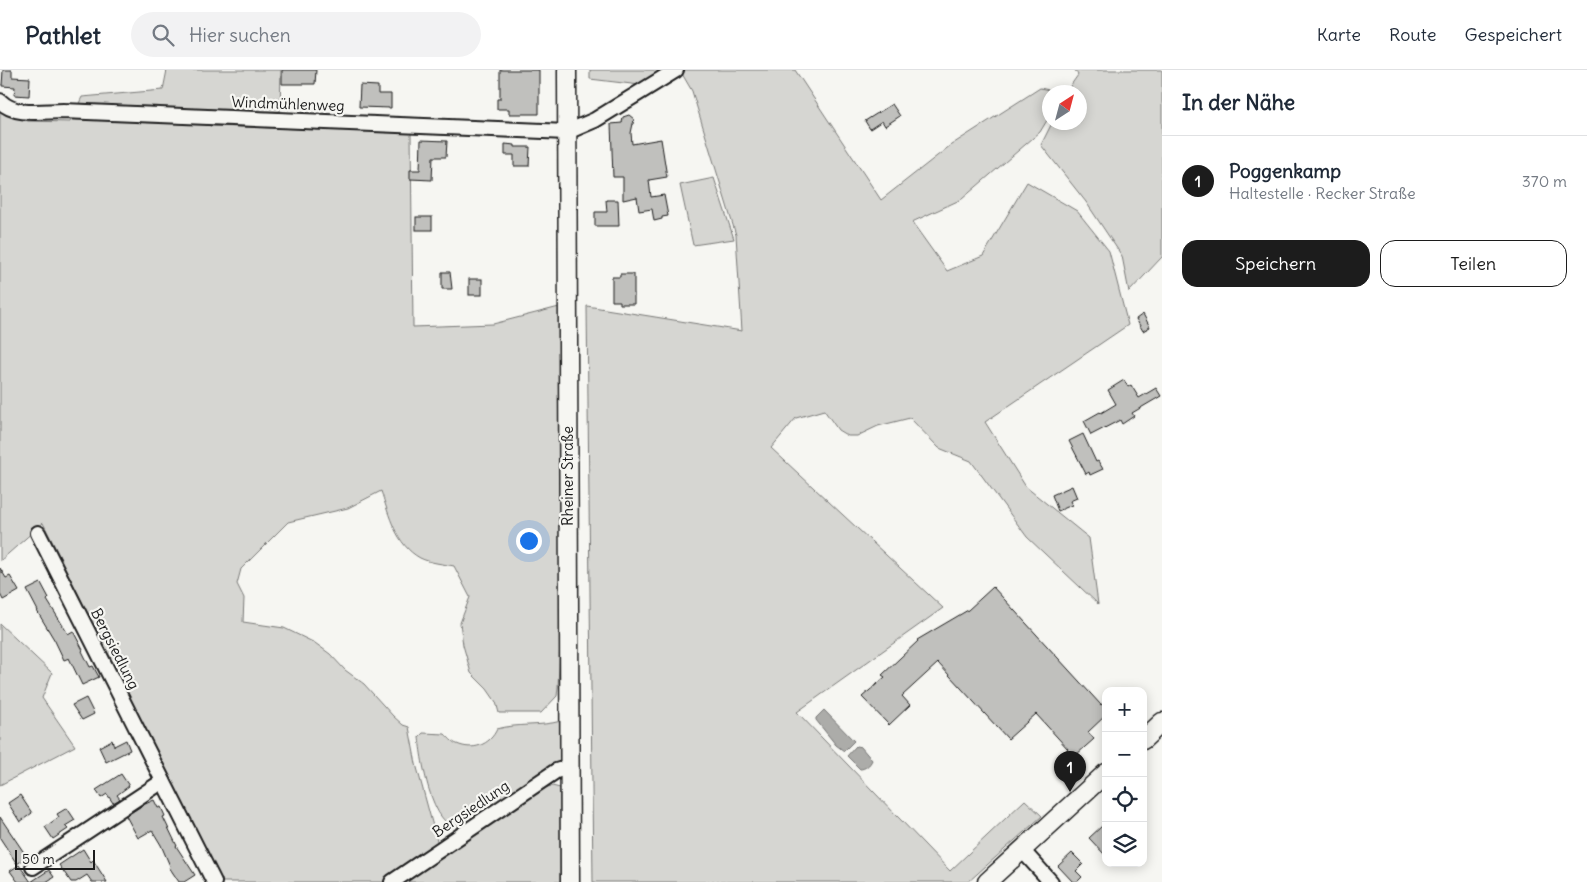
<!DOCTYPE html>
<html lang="de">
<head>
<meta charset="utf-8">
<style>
  body { margin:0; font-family:Delius,sans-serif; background:#f2f2f3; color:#1f2937 }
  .controls { position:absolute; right:15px; bottom:15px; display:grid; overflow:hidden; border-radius:10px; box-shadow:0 2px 12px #0003 }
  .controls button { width:45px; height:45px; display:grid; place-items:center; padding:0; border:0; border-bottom:1px solid #e0e1e3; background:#fff; color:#1f2937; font:25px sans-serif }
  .compass { position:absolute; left:1042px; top:15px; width:45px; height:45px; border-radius:50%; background:#fff; box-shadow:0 2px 12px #0003; rotate:36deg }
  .scale { position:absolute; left:15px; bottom:12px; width:80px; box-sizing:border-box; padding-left:5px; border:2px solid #1c1c1c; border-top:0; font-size:14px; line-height:18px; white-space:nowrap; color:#1c1c1c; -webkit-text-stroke:4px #f6f6f2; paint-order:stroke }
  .you { position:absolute; left:528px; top:470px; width:18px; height:18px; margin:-12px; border:4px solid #fff; border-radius:50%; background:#1a73e8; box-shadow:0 0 0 8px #1a73e833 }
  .badge { display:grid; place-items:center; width:32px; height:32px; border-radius:50%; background:#1c1c1c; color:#fff; font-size:16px; font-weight:700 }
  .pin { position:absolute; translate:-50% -41px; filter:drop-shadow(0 1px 2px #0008) }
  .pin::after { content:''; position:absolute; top:26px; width:18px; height:15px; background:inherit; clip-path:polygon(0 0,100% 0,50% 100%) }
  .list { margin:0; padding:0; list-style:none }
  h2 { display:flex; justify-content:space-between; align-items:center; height:65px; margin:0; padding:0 20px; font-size:21px }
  h2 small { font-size:16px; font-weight:400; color:#747a83 }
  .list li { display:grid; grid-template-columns:32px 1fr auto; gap:15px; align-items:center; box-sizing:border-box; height:90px; padding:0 20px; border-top:1px solid #e0e1e3 }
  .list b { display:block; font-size:19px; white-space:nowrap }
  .list p { margin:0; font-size:16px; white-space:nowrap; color:#747a83 }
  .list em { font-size:16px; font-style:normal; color:#747a83 }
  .actions { display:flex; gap:10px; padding:15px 20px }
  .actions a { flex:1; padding:11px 0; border:1px solid #1c1c1c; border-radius:15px; text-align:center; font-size:18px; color:#1c1c1c }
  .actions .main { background:#1c1c1c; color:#fff }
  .icon { flex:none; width:28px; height:28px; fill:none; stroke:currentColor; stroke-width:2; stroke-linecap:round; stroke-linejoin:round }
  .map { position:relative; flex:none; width:1162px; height:812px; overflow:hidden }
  header { display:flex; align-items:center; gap:30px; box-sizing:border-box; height:70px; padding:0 25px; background:#fff; border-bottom:1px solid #e0e1e3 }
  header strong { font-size:24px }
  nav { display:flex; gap:28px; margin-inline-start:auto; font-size:18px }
  .search { width:350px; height:45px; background:#f2f2f3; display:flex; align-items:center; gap:12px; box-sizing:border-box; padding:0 18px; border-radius:28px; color:#747a83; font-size:19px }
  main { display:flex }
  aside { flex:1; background:#fff }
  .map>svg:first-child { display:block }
  .green { fill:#d6d6d2; stroke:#797977 }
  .water { fill:#acaca9; stroke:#727271 }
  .building { fill:#c0c0bd; stroke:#1c1c1c }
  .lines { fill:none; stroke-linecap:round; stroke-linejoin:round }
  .minor-casing { stroke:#1c1c1c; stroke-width:18 }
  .major-casing { stroke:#1c1c1c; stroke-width:21 }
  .minor { stroke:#f6f6f2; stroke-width:14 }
  .major { stroke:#f6f6f2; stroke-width:18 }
  .labels { text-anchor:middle; stroke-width:4.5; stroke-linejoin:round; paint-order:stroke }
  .street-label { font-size:15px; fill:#1c1c1c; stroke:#f6f6f2 }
</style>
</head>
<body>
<header>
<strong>Pathlet</strong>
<div class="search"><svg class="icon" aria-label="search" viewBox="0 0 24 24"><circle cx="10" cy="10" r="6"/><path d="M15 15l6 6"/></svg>Hier suchen</div>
<nav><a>Karte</a><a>Route</a><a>Gespeichert</a></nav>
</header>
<main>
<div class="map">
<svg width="1162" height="812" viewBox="0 0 1162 812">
  <rect width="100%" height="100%" fill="#f6f6f2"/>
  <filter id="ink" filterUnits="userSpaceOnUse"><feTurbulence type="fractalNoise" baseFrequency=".02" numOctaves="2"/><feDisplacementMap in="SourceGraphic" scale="10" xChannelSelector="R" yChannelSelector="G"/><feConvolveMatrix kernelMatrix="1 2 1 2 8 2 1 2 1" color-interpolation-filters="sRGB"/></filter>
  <g filter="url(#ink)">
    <g class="green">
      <path d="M167,0H281L280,43L211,42L210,56L411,62L413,257L493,254L563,236L561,545L558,617L557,626L541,643H499L496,632L487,619L471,603L463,575L460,553L470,527L454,496C444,494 430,493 420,488C396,475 389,445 381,421L348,438L288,452L241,499L237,514L244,528L243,552L284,558L315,573L330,584L345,600L364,614L393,646L403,655L409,657L416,694L437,771L436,776L386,812H222L43,453L0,491V40L28,51L70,52L82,27L163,20Z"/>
      <polygon points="590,0 665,0 640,15 590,9"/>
      <polygon points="685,0 795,0 881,130 951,75 1040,18 1058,22 1050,22 1049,47 1040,62 962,129 912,152 947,201 983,186 1027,112 1077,141 1109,181 1128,255 985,352 1026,417 1089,468 1098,534 1027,467 971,391 939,378 910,348 878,356 857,366 848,366 838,360 824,340 796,348 771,378 943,538 797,642 950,801 1025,730 1042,746 968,812 593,812 587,236 742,261 736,165 692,21 681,2"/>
      <polygon points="1075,0 1162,0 1162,187 1129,222 1122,186 1086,132 1041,75 1052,53 1080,52 1080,22 1066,22 1078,5"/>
      <polygon points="714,108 734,169 693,175 680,115"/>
      <polygon points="0,554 52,603 42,628 75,676 0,715"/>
      <path d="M561,651L560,692L555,698L464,757C432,766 421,688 419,667L423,663L445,664C448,667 453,673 457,674C473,681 490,675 497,659C518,653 540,657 561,651Z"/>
      <polygon points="552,716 560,718 560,812 401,812 531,724 543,718"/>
    </g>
    <g class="water">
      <polygon points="824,640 854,671 844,681 836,675 816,650 816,648"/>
      <path d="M856,676L861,677L872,690C870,695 865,699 860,699L847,686Z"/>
    </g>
    <g class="building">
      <polygon points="3,0 12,0 12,7 30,8 29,26 14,25 15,17 2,16"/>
      <polygon points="282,0 316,0 315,14 282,14"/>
      <polygon points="500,0 539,0 539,44 509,44 509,39 497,39 497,29 500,29"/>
      <polygon points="360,15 378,16 378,24 391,24 391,38 359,37"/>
      <polygon points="892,34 900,46 885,56 882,51 870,59 865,51"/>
      <polygon points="629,45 634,49 631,63 632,74 661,69 667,107 649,110 651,127 664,125 668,146 662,147 662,149 654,151 652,139 639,141 637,127 623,130 623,107 613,107 611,54 622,53 623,47"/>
      <polygon points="421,70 447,71 446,87 433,87 432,110 410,109 410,100 420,100"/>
      <polygon points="505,74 515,75 515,77 530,77 529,96 514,96 514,85 505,85"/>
      <polygon points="606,130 618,130 619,156 595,156 595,142 607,142"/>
      <rect x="416" y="147" width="16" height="13"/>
      <polygon points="442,202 450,202 452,219 442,219"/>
      <polygon points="620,204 634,204 634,234 620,234 620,231 612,231 612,207 620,207"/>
      <rect x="469" y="209" width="13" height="16"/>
      <polygon points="1143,244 1150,257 1143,261 1136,249"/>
      <polygon points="1124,310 1128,317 1131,315 1139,328 1156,318 1161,326 1132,343 1134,346 1122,354 1120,350 1091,365 1084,351 1100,342 1101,343 1116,334 1108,320"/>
      <polygon points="1083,364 1096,392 1098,391 1103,399 1090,405 1089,402 1086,404 1069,371"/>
      <polygon points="1072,416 1077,428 1070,431 1072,435 1058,441 1052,425"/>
      <polygon points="0,498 6,508 10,506 19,521 3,530 0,524"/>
      <polygon points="41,513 49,528 47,530 57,546 68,564 73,561 83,580 82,581 90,597 93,596 99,607 82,615 69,588 64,590 55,571 37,541 38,541 27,520"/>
      <polygon points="993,517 1101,635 1106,631 1106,645 1088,662 1094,669 1067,693 1060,686 1068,679 1036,644 1008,669 938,593 902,626 910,635 889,655 862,627 885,607 882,605 918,571 917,570 968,540"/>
      <polygon points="86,628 94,644 82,650 72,635"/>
      <polygon points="112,670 114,676 126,670 130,680 106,692 99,677"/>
      <polygon points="121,704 129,716 117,725 120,729 113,733 107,724 101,728 96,720"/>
      <polygon points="20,725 32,743 20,752 8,733"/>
      <polygon points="154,730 158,738 161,737 165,746 163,747 177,776 176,776 195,805 184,812 179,812 169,797 170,796 161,775 152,760 138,768 126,746 143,735"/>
      <polygon points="67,738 75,750 65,756 68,759 53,769 45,757 59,747 57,744"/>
      <polygon points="0,747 27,787 17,794 0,768"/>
      <polygon points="1102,756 1106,761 1106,786 1089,768"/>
      <polygon points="83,779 91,792 93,790 107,812 92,812 87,805 76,812 71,812 59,795"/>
      <polygon points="1072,783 1083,794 1076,801 1082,807 1077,812 1073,812 1058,796"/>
      <polygon points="19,795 31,812 49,800 54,807 46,812 18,812 10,801"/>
    </g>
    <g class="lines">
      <defs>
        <g id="minor">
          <path d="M0,31C16,47 42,41 63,41L567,62L595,50L676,0"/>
          <polyline points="38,463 214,812"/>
          <polyline points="1022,780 1051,812"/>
          <polyline points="33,797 163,711"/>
          <polyline points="392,812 556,701 569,697"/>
        </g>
        <g id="major">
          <polyline points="567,0 570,812"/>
          <polyline points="1143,670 1162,652"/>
          <polyline points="987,812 1106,703"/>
        </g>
      </defs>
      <use href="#minor" class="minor-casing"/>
      <use href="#major" class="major-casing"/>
      <use href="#minor" class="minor"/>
      <use href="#major" class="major"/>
    </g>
  </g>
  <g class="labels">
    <g class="street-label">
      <text transform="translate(288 34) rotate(2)" y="5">Windmühlenweg</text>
      <text transform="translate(568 406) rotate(-90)" y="5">Rheiner Straße</text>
      <text transform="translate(115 579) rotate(63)" y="5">Bergsiedlung</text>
      <text transform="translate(471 739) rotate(-34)" y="5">Bergsiedlung</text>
    </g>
  </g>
</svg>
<div class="controls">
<button>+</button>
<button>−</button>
<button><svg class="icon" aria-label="locate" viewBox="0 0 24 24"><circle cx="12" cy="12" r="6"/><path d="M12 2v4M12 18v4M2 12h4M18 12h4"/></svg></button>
<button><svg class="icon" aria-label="layers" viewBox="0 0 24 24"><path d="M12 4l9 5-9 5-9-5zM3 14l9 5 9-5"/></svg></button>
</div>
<svg class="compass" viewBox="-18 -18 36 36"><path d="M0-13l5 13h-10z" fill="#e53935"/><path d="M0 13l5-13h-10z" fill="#747a83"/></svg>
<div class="scale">50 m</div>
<div class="you"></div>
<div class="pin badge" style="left:1070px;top:722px">1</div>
</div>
<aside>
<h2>In der Nähe<small></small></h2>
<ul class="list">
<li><span class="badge">1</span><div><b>Poggenkamp</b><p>Haltestelle · Recker Straße</p></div><em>370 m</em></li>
</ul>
<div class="actions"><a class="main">Speichern</a><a>Teilen</a></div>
</aside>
</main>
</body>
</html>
